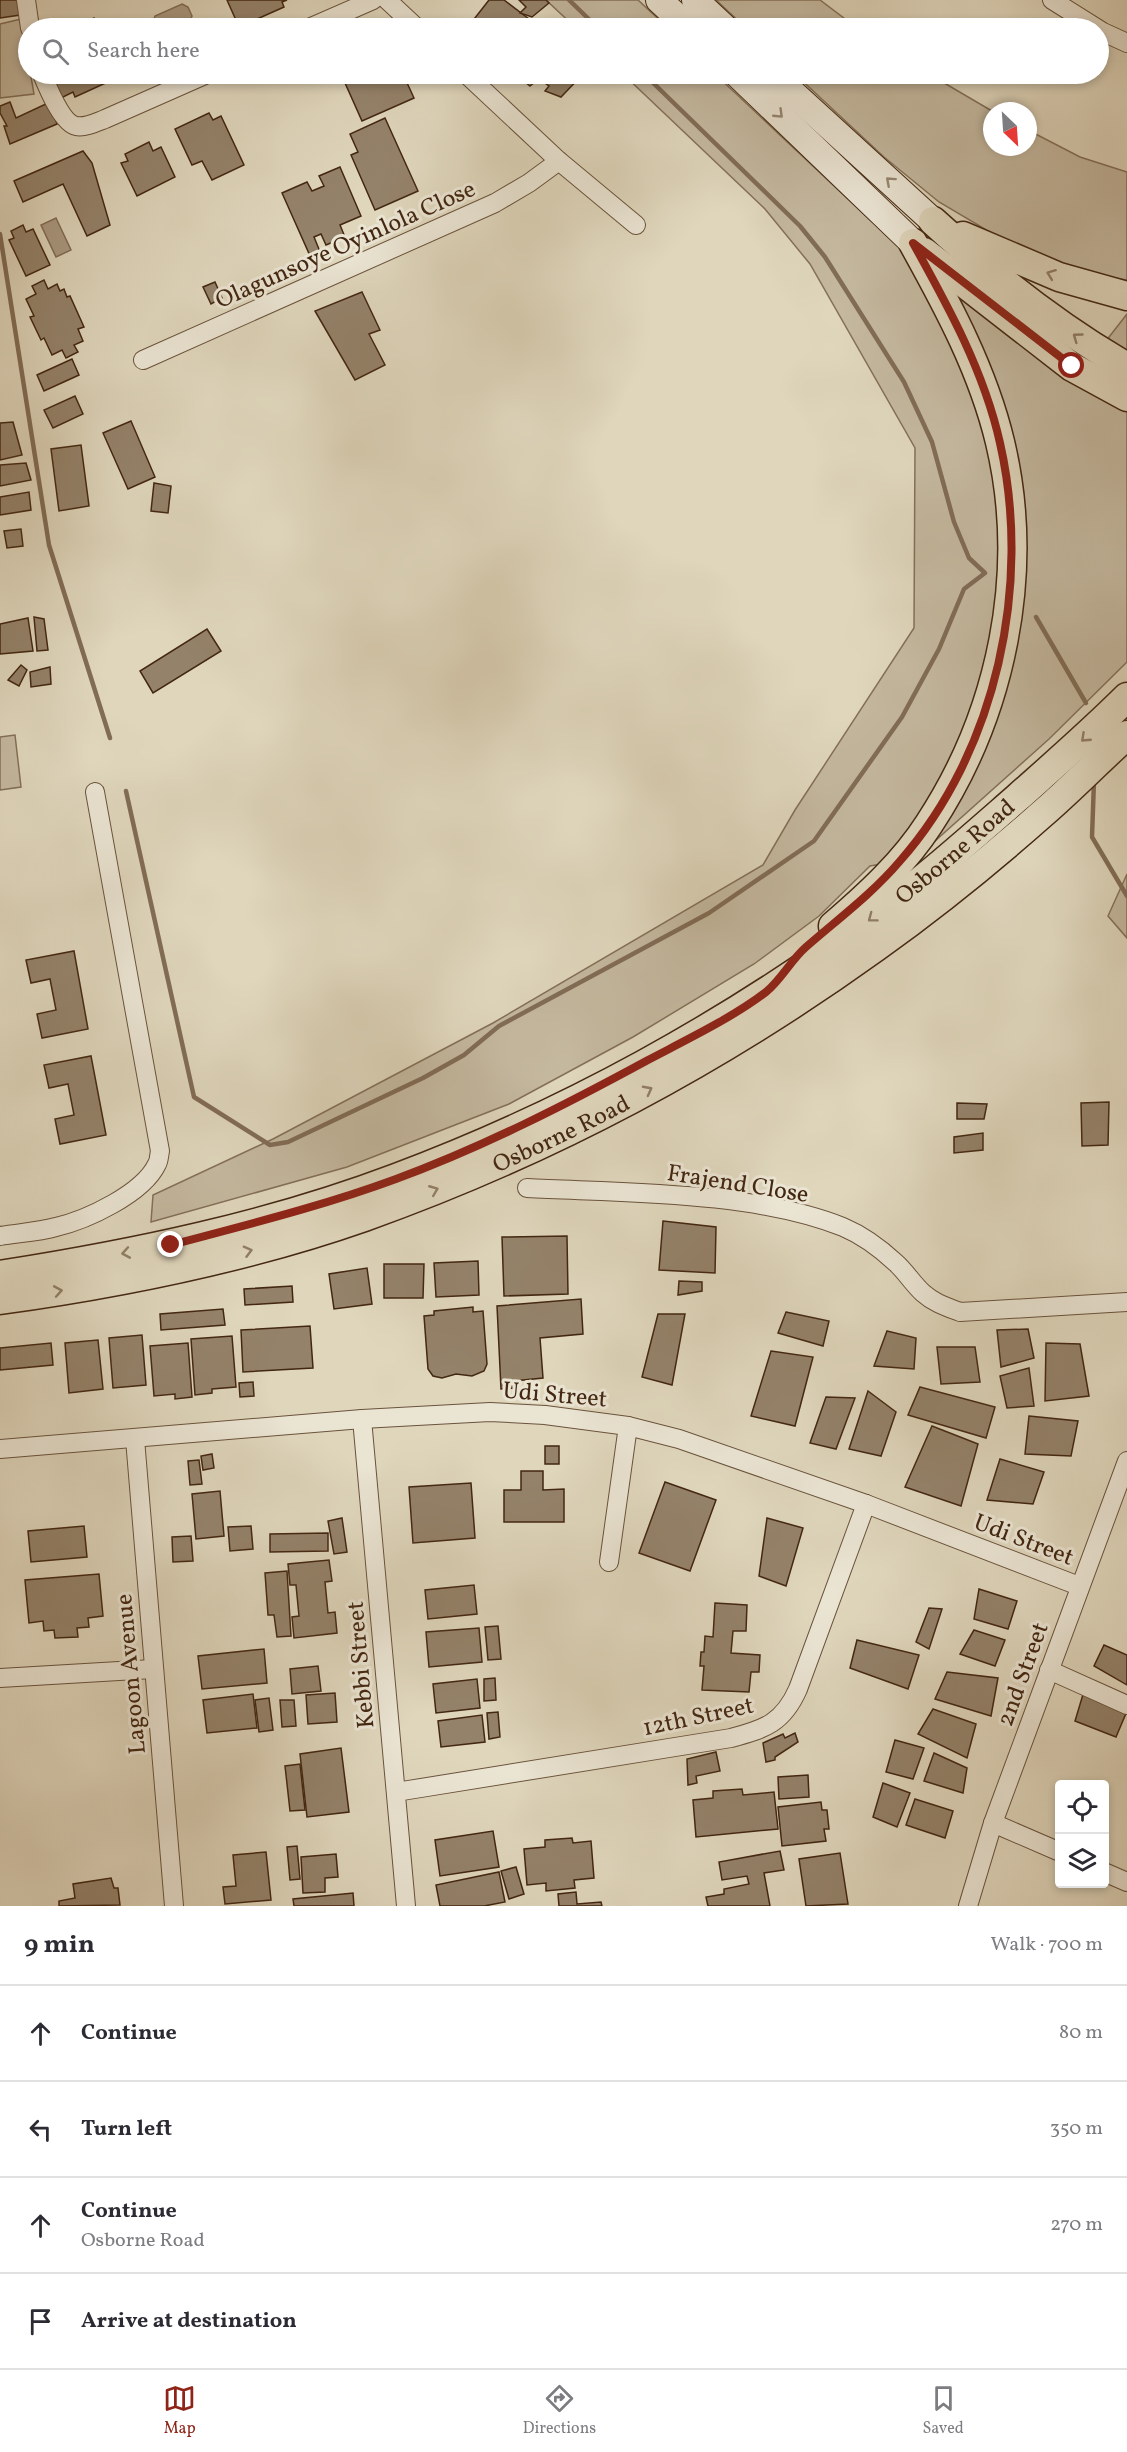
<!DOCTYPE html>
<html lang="en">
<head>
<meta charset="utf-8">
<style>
  body { margin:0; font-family:Vollkorn,serif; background:#f2f2f3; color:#2b2b33 }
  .controls { position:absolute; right:18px; bottom:18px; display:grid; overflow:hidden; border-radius:6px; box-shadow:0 3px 9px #0003 }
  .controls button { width:54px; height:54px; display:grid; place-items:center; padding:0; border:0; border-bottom:2px solid #e1e1e2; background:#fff; color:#2b2b33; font:30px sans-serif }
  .compass { position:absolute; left:983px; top:102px; width:54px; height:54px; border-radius:50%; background:#fff; box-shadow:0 3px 9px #0003; rotate:155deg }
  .stop { position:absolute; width:18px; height:18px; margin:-14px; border:4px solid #8f2418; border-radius:50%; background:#fff }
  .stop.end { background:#8f2418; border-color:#fff; box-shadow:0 2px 6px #0008 }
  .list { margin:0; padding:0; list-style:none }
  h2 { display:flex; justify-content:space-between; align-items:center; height:78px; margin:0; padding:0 24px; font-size:26px }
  h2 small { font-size:20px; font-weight:400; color:#7c7c81 }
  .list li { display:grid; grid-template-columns:39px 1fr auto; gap:18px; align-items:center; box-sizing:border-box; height:96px; padding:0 24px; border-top:2px solid #e1e1e2 }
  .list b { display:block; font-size:22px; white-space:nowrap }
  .list p { margin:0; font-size:20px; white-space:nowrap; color:#7c7c81 }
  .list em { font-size:20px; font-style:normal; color:#7c7c81 }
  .icon { flex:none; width:33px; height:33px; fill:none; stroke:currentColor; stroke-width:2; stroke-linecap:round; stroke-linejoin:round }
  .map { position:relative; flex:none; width:1127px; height:1906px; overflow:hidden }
  .search { position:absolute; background:#fff; box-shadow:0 3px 9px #0003; left:18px; right:18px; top:18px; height:66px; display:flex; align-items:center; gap:15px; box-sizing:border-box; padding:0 21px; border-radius:33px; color:#7c7c81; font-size:22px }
  .sheet { height:462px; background:#fff }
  nav { display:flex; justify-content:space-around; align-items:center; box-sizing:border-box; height:84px; border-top:2px solid #e1e1e2; background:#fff; font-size:16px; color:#7c7c81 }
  nav a { display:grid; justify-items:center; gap:3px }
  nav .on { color:#8f2418 }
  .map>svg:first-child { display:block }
  .green { fill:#c4b89f; stroke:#847058; stroke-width:1.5 }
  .water { fill:#aa9a82; stroke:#816c55; stroke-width:1.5 }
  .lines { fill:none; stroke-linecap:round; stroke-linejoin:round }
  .stream { stroke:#816c55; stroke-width:4.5 }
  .building { fill:#94826a; stroke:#432711; stroke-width:1.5 }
  .minor-casing { stroke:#6a533c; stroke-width:20 }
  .secondary-casing { stroke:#432711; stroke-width:28 }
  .primary-casing { stroke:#432711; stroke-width:31 }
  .minor { stroke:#eae4d3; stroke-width:18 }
  .secondary { stroke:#eae4d3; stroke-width:26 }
  .primary { stroke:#dfd6bc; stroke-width:28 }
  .oneway { stroke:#968672 }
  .oneway2 { stroke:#917e66 }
  .route { stroke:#8f2418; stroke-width:8 }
  .labels { text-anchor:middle; stroke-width:6; stroke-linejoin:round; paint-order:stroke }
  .street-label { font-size:24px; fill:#432711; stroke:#eae4d3 }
</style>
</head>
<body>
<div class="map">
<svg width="1127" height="1906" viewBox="0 0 1127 1906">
  <rect width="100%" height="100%" fill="#dfd6bc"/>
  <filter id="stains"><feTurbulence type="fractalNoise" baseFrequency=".00333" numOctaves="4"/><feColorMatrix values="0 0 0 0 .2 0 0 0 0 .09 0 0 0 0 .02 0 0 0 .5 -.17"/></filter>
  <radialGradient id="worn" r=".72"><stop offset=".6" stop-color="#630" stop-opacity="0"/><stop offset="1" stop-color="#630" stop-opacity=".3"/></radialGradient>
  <g class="green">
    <polygon points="546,0 638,0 668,28 576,28"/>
    <polygon points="716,0 820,0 857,28 746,28"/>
    <polygon points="21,19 34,94 0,98 0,24"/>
    <polygon points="623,74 715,74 865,215 955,294 1074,382 1127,314 1127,662 1049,739 916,858 870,866 819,916 754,964 633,1037 509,1104 347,1167 151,1222 153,1195 273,1139 493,1023 763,865 795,810 914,628 915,448 810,264 765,209"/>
    <polygon points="795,74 929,74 992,111 992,147 1028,147 1028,130 1080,157 1127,172 1127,280 1093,274 1022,251 939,202 884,157"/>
    <polygon points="15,735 21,787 0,790 0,737"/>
    <polygon points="1127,874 1127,938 1108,916"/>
  </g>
  <g class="water">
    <polygon points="182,4 188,7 192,16 190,21 174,28 155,28 153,22 155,16"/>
    <polygon points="56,218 71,250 56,257 41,225"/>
  </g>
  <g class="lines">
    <g class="stream">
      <polyline points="569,0 598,28"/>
      <polyline points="0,234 49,545 110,738"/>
      <polyline points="1036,617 1086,703"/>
      <polyline points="1094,781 1092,837 1127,896"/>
      <polyline points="126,791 194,1097 270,1145 288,1142 423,1078 464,1055 499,1026 709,913 814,841 902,717 939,649 964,589 985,573 969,558 954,522 932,442 904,382 825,257 800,226 644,74"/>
    </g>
  </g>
  <g class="building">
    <polygon points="0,0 18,0 20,15 0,18"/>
    <polygon points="227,0 287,0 282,2 284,7 239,27"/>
    <polygon points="489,0 504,0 529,19 520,28 481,28 471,23"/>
    <polygon points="519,0 546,0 549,3 532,17 520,13 526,7"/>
    <polygon points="94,18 98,28 72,28"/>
    <polygon points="50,74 119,74 121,76 75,97 73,92 61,98"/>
    <polygon points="341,74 403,74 414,98 362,121"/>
    <polygon points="522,74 544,74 530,86 519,77"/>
    <polygon points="544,74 583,74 561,97 545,91 549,86 539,79"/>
    <polygon points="10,102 16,118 50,102 57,124 10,144 4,126 7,126 0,113 0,106"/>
    <polygon points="209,113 213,120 221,116 244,165 212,180 202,161 192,165 175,129"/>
    <polygon points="385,118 418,191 375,210 351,155 358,152 350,134"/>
    <polygon points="149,142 153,151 161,147 175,177 137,196 121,163 128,161 125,154"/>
    <polygon points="83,151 92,163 110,225 87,236 63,184 23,202 14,181"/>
    <polygon points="340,167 361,216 340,225 345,237 326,245 321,234 314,237 321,254 311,258 282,193 307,182 312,191 324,186 319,176"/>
    <polygon points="23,225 26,232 33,229 50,265 26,276 9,240 14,238 11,231"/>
    <polygon points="44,280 48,289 57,284 60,291 64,289 67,297 70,296 84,327 78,329 83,341 74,345 78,352 66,358 62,350 52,355 44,338 41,340 30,317 34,316 26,299 36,294 32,286"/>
    <polygon points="215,282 222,298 211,304 203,287"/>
    <polygon points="362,292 380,330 369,334 385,365 355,380 315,311"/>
    <polygon points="72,359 79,375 44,391 37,375"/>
    <polygon points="75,396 83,414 53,428 44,410"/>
    <polygon points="131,421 155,477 128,489 103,433"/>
    <polygon points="13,422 22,455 0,460 0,423"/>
    <polygon points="81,445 89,506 59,511 51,449"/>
    <polygon points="26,463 31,480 0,486 0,465"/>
    <polygon points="154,483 171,486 168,513 151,511"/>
    <polygon points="29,492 31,510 0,515 0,497"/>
    <polygon points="21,529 23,546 7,548 4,531"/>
    <polygon points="34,617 44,619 48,650 37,651"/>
    <polygon points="28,618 33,651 0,654 0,624"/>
    <polygon points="207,629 221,651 153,693 140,671"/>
    <polygon points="21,665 27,670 19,686 8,680"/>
    <polygon points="50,667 51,684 31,687 30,672"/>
    <polygon points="74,951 88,1029 42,1038 37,1014 56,1010 50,979 31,983 26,960"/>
    <polygon points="91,1056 106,1135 60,1144 55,1119 74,1115 68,1084 49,1088 44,1065"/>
    <polygon points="1109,1102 1108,1145 1082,1146 1081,1103"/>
    <polygon points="957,1103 987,1104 984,1119 957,1119"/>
    <polygon points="983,1133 983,1150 954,1153 954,1137"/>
    <polygon points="663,1221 716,1227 715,1273 659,1270"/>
    <polygon points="567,1236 568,1294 504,1296 502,1237"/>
    <polygon points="478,1261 479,1295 436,1297 434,1263"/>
    <polygon points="384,1264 424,1264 423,1298 384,1298"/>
    <polygon points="367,1268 372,1304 334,1309 329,1274"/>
    <polygon points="679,1281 702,1282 702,1291 678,1295"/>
    <polygon points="292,1286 293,1302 245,1305 244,1289"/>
    <polygon points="581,1299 583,1334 540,1338 543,1378 514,1381 514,1388 501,1389 497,1306"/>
    <polygon points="473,1307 473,1312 483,1311 487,1364 484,1371 472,1376 456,1374 442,1378 433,1376 428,1369 424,1316 434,1315 434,1311"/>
    <polygon points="223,1309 225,1325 161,1330 160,1314"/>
    <polygon points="786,1312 829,1321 823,1346 778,1333"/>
    <polygon points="658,1314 685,1314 672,1385 642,1377"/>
    <polygon points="310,1326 313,1368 243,1372 241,1330"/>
    <polygon points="1028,1329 1034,1358 1001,1367 997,1330"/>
    <polygon points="887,1331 916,1338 914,1369 874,1366"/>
    <polygon points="142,1335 146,1385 113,1388 109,1338"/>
    <polygon points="232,1336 236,1387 212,1389 212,1393 195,1395 191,1339"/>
    <polygon points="98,1340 103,1389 69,1393 65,1343"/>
    <polygon points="51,1343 53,1365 0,1370 0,1348"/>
    <polygon points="188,1343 192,1397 175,1399 175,1394 154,1396 150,1346"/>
    <polygon points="1046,1343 1080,1344 1089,1396 1045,1401"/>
    <polygon points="937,1347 975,1347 980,1382 941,1384"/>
    <polygon points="771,1351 813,1357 795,1426 751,1416"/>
    <polygon points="1029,1368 1034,1406 1007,1408 1000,1376"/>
    <polygon points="253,1382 254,1396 240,1397 239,1383"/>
    <polygon points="920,1387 995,1407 986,1438 908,1415"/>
    <polygon points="868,1391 896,1412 881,1456 849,1449"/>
    <polygon points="826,1397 855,1398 836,1449 810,1443"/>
    <polygon points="1029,1416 1078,1421 1071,1456 1025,1454"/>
    <polygon points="932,1426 978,1444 961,1506 905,1487"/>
    <rect x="545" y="1446" width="14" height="18"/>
    <polygon points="212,1454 214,1468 203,1470 201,1456"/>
    <polygon points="1000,1459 1044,1472 1033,1504 987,1500"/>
    <polygon points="199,1460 202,1484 190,1485 188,1461"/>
    <polygon points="521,1471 543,1471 543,1490 564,1489 564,1522 504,1522 504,1490 521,1490"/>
    <polygon points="665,1482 716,1500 690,1571 639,1553"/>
    <polygon points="471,1483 475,1538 413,1543 409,1487"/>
    <polygon points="220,1491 224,1536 196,1539 192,1494"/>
    <polygon points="342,1518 347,1552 334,1554 328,1521"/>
    <polygon points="767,1518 803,1528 786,1586 759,1576"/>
    <polygon points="84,1526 87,1557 31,1562 28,1531"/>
    <polygon points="251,1526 253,1549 230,1551 228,1527"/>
    <polygon points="328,1533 328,1551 270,1552 270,1534"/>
    <polygon points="191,1536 193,1561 173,1562 172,1537"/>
    <polygon points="329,1560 332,1581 325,1582 328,1613 335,1612 337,1633 294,1638 292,1617 299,1616 296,1585 290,1585 288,1564"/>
    <polygon points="287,1571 291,1636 277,1637 274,1615 268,1615 265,1573"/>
    <polygon points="99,1574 103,1616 88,1618 89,1627 77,1628 78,1637 55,1638 54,1630 44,1631 43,1621 29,1623 25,1580"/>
    <polygon points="474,1585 477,1614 428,1619 425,1590"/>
    <polygon points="979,1589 1017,1601 1008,1629 974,1619"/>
    <polygon points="715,1603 747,1605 746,1631 733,1631 731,1653 760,1655 759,1672 751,1672 749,1692 702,1690 704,1666 700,1666 701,1652 704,1652 705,1636 713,1637"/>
    <polygon points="929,1608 942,1609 929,1649 916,1642"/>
    <polygon points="498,1626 501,1659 488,1660 485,1627"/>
    <polygon points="479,1628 482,1662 429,1667 426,1632"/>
    <polygon points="974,1630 1005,1640 995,1666 960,1654"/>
    <polygon points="857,1640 919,1655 908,1689 850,1668"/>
    <polygon points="1104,1645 1127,1655 1127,1685 1094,1666"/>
    <polygon points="264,1649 267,1683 202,1689 198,1656"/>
    <polygon points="318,1666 321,1691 292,1694 290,1669"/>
    <polygon points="947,1672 998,1678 991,1716 935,1699"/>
    <polygon points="495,1678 496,1700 484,1701 484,1679"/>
    <polygon points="477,1679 480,1708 436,1713 433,1684"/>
    <polygon points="1084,1691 1127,1711 1116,1737 1075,1721"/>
    <polygon points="335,1693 337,1722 308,1724 306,1695"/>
    <polygon points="253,1694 257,1728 207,1733 203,1700"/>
    <polygon points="269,1698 273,1730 259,1732 255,1700"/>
    <polygon points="280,1700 294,1700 296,1726 282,1727"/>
    <polygon points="933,1709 976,1724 967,1758 918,1734"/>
    <polygon points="498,1712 500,1737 489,1739 487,1713"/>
    <polygon points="482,1715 485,1742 441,1747 438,1721"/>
    <polygon points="795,1733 798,1742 775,1757 775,1760 766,1762 763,1743 783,1734 785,1738"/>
    <polygon points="895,1740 924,1748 913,1779 886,1772"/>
    <polygon points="341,1748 349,1812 307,1817 300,1754"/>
    <polygon points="716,1752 720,1771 696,1776 697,1783 688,1785 687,1759"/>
    <polygon points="934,1753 967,1768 963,1793 924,1781"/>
    <polygon points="300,1764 305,1810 290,1811 285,1766"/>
    <polygon points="808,1775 809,1797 779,1799 778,1777"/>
    <polygon points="883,1783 910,1793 897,1827 873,1817"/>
    <polygon points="742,1789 743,1795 774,1792 778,1829 696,1837 693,1800 713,1798 713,1791"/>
    <polygon points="915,1799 953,1811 945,1838 906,1825"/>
    <polygon points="821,1802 822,1810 827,1810 829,1829 824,1829 826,1841 782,1846 778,1807"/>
    <polygon points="493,1831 499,1867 440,1876 435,1840"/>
    <polygon points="572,1838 573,1843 591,1841 594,1878 574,1880 575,1888 546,1891 546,1883 527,1885 524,1849 545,1847 545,1840"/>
    <polygon points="297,1846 300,1879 290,1880 287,1847"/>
    <polygon points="780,1851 784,1870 764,1873 770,1906 708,1906 706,1897 724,1894 724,1889 749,1884 747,1876 722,1880 719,1862"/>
    <polygon points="266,1852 271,1900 225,1904 223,1887 236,1886 233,1855"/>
    <polygon points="840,1853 848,1904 806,1906 799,1859"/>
    <polygon points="336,1854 338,1877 325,1878 325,1892 303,1893 301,1857"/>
    <polygon points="516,1867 524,1894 509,1899 501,1871"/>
    <polygon points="499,1872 505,1902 484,1906 440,1906 436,1885"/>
    <polygon points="111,1878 114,1888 118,1888 120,1905 59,1906 59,1901 75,1898 73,1884"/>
    <polygon points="576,1892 577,1904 601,1902 602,1906 559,1906 558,1894"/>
    <polygon points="353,1893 354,1906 294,1906 293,1899"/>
  </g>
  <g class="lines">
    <defs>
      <g id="minor">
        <polyline points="26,0 30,28"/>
        <polyline points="387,0 417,28"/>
        <polyline points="1052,0 1103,32 1127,43"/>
        <polyline points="309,28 373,0"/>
        <path d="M42,74C47,86 62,123 76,126C85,128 97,122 105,119L207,74"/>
        <polyline points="466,74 559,161 636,225"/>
        <polyline points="143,360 495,203 529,183 559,161"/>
        <path d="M527,1188C625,1193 752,1191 843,1227C862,1235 881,1249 896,1263C906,1272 913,1284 923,1293C934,1303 947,1307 960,1312L1127,1302"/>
        <path d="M0,1236C18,1233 38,1232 56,1227C86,1220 143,1194 157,1164C159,1161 159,1155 160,1151L95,792"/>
        <polyline points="362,1419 406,1906"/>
        <polyline points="135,1439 174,1906"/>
        <polyline points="0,1449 362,1419 490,1412 545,1415 628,1426 679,1439 866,1504 1079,1586"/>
        <polyline points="609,1562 628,1426"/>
        <polyline points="1049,1670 1127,1705"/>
        <polyline points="0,1678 153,1669"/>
        <path d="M396,1792L731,1738C765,1729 783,1723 798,1689L866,1504"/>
        <polyline points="993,1823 1060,1852"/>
        <polyline points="1104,1872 1127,1882"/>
        <polyline points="968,1906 993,1823 1127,1461"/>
      </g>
      <g id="secondary">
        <polyline points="659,0 689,28"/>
        <polyline points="695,0 725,28"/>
        <polyline points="737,74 913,243"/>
        <polyline points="772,74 933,221"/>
      </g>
      <g id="primary">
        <path d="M933,221C993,276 1056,326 1127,367"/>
        <polyline points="963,236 1059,277 1127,296"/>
        <polyline points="924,252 1072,367 1127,397"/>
        <path d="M833,926C868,896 904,863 929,824C1002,713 1031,572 1000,442C983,371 948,306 913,243"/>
        <path id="s1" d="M0,1275C134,1254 269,1226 396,1178C565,1115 728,1025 873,918C923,881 970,839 1017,798C1054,765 1092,732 1127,697"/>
        <path id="s2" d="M0,1300C123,1283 247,1258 364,1217C546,1152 719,1060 876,947C933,906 989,861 1042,814C1071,789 1098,761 1127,735"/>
      </g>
    </defs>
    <use href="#minor" class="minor-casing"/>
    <use href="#secondary" class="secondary-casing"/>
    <use href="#primary" class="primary-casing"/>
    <use href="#minor" class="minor"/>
    <use href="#secondary" class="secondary"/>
    <use href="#primary" class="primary"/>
  </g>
  <defs><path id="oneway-chevron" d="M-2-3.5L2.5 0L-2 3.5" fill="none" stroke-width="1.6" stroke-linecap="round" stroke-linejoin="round" transform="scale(1.5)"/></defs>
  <g class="oneway">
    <use href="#oneway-chevron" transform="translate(779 114) rotate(44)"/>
    <use href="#oneway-chevron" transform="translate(890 181) rotate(-138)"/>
  </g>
  <g class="oneway2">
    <use href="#oneway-chevron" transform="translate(1051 274) rotate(-159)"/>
    <use href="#oneway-chevron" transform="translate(1077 337) rotate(-144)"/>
    <use href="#oneway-chevron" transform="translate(1085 738) rotate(137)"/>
    <use href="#oneway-chevron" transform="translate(872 918) rotate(143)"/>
    <use href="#oneway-chevron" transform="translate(648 1090) rotate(-28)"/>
    <use href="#oneway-chevron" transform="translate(434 1190) rotate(-22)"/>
    <use href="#oneway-chevron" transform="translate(248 1251) rotate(-15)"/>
    <use href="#oneway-chevron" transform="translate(126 1253) rotate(170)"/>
    <use href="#oneway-chevron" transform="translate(58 1291) rotate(-10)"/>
  </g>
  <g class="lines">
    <path class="route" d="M171,1245C246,1225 323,1206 396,1179C483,1147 567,1104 648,1060C686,1040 732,1018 766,992C781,980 791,960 806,947C838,919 872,894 900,861C997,751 1032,584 1000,443C984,371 948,306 913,243L1072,366"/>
  </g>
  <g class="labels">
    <g class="street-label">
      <text transform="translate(345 244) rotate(-24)" y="8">Olagunsoye Oyinlola Close</text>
      <text dy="8" stroke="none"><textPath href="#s1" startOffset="1059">Osborne Road</textPath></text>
      <text dy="8" stroke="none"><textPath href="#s2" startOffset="588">Osborne Road</textPath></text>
      <text transform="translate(738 1183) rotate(9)" y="8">Frajend Close</text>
      <text transform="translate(555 1394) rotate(5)" y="8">Udi Street</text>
      <text transform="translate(1024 1539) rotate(21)" y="8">Udi Street</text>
      <text transform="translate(360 1665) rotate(-95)" y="8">Kebbi Street</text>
      <text transform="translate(130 1674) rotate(-95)" y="8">Lagoon Avenue</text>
      <text transform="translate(1022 1674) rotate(-70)" y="8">2nd Street</text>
      <text transform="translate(698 1716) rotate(-12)" y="8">12th Street</text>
    </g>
  </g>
  <rect width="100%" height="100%" filter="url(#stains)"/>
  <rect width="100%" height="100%" fill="url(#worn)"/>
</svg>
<div class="controls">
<button><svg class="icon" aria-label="locate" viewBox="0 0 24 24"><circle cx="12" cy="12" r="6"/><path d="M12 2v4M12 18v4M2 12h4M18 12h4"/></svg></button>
<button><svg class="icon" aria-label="layers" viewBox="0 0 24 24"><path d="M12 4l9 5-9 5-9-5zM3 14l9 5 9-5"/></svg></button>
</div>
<svg class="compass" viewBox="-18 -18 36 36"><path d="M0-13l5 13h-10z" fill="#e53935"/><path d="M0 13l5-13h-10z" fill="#7c7c81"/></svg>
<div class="stop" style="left:1072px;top:366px"></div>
<div class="stop end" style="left:171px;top:1245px"></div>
<div class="search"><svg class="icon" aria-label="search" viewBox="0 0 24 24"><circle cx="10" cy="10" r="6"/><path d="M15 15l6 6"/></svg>Search here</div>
</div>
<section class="sheet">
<h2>9 min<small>Walk · 700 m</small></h2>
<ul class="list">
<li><svg class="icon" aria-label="ahead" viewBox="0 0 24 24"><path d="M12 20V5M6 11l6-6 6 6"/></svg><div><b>Continue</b></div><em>80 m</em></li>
<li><svg class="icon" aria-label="left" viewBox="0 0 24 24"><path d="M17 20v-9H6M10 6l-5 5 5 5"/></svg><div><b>Turn left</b></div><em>350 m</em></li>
<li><svg class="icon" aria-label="ahead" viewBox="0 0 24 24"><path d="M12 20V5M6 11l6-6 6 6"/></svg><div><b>Continue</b><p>Osborne Road</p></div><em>270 m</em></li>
<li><svg class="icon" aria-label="arrive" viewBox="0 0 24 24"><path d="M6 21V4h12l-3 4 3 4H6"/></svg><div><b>Arrive at destination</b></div></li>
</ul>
</section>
<nav>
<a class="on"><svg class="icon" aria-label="map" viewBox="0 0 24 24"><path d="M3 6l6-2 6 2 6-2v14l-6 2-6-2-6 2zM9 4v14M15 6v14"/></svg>Map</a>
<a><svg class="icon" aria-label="directions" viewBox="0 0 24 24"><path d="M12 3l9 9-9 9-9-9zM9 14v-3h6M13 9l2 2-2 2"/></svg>Directions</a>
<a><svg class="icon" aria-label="saved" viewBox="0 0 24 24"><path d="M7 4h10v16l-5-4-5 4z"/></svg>Saved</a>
</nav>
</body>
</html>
